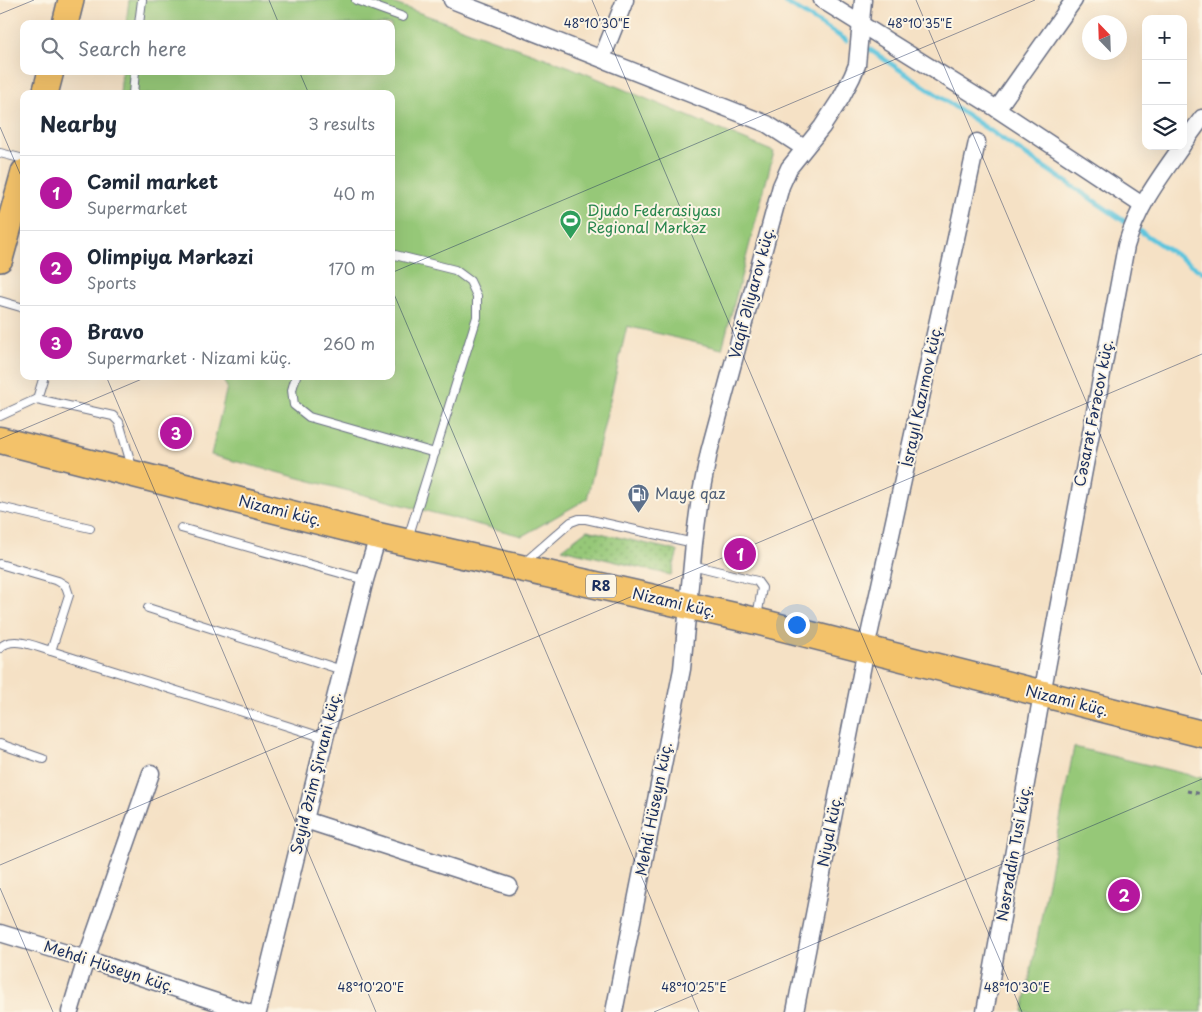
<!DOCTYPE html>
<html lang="en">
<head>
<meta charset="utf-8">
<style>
  body { margin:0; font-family:"Playpen Sans",sans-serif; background:#f6f6f7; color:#1f2937 }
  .controls { position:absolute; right:15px; top:15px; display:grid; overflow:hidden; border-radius:10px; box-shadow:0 5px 20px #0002 }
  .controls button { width:45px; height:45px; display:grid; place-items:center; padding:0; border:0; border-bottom:1px solid #e0e1e3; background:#fff; color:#1f2937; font:25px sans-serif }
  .compass { position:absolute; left:1082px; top:15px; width:45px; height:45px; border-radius:50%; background:#fff; box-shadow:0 5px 20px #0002; rotate:337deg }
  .you { position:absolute; left:796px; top:624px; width:18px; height:18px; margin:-12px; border:4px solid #fff; border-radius:50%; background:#1a73e8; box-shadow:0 0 0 8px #1a73e833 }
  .badge { display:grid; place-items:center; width:32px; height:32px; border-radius:50%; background:#b5179e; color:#fff; font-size:16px; font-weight:700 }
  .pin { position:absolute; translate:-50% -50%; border:2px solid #fff; box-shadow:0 1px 5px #0006 }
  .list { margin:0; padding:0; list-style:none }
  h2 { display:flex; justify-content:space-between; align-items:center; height:65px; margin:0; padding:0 20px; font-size:21px }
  h2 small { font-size:16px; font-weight:400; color:#747a83 }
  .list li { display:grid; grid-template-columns:32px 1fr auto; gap:15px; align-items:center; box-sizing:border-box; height:75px; padding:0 20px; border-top:1px solid #e0e1e3 }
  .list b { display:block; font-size:19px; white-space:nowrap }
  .list p { margin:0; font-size:16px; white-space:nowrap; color:#747a83 }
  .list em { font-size:16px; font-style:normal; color:#747a83 }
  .icon { flex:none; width:28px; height:28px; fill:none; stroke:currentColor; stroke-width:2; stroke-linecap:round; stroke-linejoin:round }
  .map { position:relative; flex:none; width:1202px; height:1012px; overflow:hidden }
  .search { position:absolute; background:#fff; box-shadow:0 5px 20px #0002; left:20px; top:20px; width:375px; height:55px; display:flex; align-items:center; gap:12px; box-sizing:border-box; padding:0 18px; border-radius:10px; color:#747a83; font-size:19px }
  .panel { position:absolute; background:#fff; box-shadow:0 5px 20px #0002; left:20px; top:90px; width:375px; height:290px; border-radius:10px }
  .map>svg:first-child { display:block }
  .grass { fill:url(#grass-dots); stroke:#587c6b }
  .garden { fill:#96c878; stroke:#587c6b }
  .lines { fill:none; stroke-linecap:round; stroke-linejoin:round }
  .stream { stroke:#5fc5dd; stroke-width:5 }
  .service-casing { stroke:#676d82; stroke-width:10 }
  .minor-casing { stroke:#676d82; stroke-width:19 }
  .primary-casing { stroke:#676d82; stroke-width:28 }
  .trunk-casing { stroke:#676d82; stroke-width:29 }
  .path { stroke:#676d82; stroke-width:3; stroke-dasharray:4 4; stroke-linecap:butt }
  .service { stroke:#fff; stroke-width:8 }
  .minor { stroke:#fff; stroke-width:16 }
  .primary { stroke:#f3c26a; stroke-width:25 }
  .trunk { stroke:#f3c26a; stroke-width:26 }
  .ticks { fill:none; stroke:#1b2f5e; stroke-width:1; stroke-opacity:0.45 }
  .labels { text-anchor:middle; stroke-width:4; stroke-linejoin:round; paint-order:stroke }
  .shield { fill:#fcf5e5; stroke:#5e6a86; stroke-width:1 }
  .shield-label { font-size:14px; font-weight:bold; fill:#1b2f5e }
  .leisure-label { font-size:15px; fill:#27864d; stroke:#fcf5e5; text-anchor:start }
  .street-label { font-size:15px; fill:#1b2f5e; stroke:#fcf5e5 }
  .service-label { font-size:15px; fill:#4e5e75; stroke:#fcf5e5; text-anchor:start }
  .ticks-label { font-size:12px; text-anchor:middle; fill:#1b2f5e; stroke:#fcf5e5; stroke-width:4; stroke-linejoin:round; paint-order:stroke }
</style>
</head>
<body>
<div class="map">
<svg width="1202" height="1012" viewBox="0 0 1202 1012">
  <defs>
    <pattern id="grass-dots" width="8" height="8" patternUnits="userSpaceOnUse" patternTransform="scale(1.25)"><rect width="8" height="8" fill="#96c878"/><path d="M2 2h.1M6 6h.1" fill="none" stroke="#7aa366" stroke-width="1.8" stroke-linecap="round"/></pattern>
  </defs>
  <rect width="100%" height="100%" fill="#fcf5e5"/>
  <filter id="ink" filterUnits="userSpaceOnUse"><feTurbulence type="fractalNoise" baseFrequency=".02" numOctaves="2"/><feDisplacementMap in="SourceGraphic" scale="10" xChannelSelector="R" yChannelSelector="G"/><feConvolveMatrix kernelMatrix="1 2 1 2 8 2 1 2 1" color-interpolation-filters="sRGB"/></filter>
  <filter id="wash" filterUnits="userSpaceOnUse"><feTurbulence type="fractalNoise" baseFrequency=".0096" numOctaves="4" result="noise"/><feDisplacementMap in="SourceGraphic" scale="20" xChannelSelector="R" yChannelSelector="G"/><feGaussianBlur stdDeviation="1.12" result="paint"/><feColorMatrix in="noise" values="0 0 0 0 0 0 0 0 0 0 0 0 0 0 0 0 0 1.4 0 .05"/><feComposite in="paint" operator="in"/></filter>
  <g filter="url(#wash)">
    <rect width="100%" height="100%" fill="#f5e1c5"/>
    <polygon class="grass" points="587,530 678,551 671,575 562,549"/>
    <g class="garden">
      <polygon points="129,0 384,0 570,67 774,152 722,349 627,326 587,499 522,536 211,455 227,387 220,376 391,376 391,94 120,94 122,71 391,71 391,24 126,24"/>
      <polygon points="1074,747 1202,778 1202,1012 1023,1012"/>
    </g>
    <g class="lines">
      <g class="stream">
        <polyline points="782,0 846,40"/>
        <polyline points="869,49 1124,221"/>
        <polyline points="1140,231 1202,272"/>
      </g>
    </g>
  </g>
  <g filter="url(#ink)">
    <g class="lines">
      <defs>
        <g id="service">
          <polyline points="356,0 403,17"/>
          <polyline points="139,24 142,0"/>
          <polyline points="133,94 135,71"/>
          <polyline points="0,153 24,159"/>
          <polyline points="391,254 455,270 470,281 477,296 477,317 408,538"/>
          <polyline points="0,301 24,308"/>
          <polyline points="296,376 292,390 294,405 309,417 435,453"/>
          <polyline points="37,399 44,376"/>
          <polyline points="0,416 37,399 113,416 119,422 132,467"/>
          <polyline points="0,507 90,528"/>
          <polyline points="181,528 365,580"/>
          <polyline points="524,563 571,522 579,519 586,519 694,543"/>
          <path d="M0,564L58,581L66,586L69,595L51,651C36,647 12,635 0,648"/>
          <polyline points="692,565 757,581 762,588 757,617"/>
          <polyline points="148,608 342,670"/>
          <polyline points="51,651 325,738"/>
          <polyline points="0,744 43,759"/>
        </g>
        <g id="minor">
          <polyline points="452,0 767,124 804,148"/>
          <polyline points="822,0 997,109 1142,205"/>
          <polyline points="602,58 625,0"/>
          <polyline points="997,109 1074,0"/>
          <polyline points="1183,144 1202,118"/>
          <polyline points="305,820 509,886"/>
          <polyline points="0,933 86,959 247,1012"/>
          <polyline points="70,1012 86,959 151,773"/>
          <polyline points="258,1012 325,738 365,580 378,536"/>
          <polyline points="614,1012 682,669 694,543 700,498 709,452 781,186 789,168 822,127 841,98 852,77 857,65 863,0"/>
          <polyline points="795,1012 866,649 977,142"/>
          <path d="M985,1012L1042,694L1126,246C1138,206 1158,180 1182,146"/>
        </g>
        <g id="primary">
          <polyline points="65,24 71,0"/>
          <polyline points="45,94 51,71"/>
          <polyline points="0,259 24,172"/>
        </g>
        <polyline id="trunk" points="0,440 378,536 756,621 1202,734"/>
      </defs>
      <use href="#service" class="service-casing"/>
      <use href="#minor" class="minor-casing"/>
      <use href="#primary" class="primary-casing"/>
      <use href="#trunk" class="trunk-casing"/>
      <polyline class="path" points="1187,791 1202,794"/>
      <use href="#service" class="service"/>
      <use href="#minor" class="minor"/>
      <use href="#primary" class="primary"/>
      <use href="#trunk" class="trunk"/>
    </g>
  </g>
  <path class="ticks" d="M269,0L279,24M592,0L1022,1012M916,0L1202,675M0,14L34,0M299,71L309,94M0,127L24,183M391,273L1035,0M391,287L699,1012M106,376L376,1012M0,439L149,376M0,865L1202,354M0,888L53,1012M654,1012L1202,779"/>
  <defs>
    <symbol id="stadium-pin" viewBox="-11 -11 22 30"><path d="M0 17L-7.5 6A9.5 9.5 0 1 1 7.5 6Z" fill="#2e9e5b" stroke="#fcf5e5"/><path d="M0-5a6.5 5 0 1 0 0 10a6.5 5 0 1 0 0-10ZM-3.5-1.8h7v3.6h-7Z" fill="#fff"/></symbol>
    <symbol id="fuel-pin" viewBox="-11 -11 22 30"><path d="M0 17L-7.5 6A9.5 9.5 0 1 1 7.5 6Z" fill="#5c6f8a" stroke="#fcf5e5"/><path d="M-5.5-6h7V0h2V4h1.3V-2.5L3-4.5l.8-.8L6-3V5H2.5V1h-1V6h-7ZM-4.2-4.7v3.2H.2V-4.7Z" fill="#fff"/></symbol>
  </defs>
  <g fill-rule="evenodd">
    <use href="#stadium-pin" x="558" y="208" width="25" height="34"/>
    <use href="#fuel-pin" x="626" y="482" width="25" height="34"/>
  </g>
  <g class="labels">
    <rect class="shield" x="586" y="574.5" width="30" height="23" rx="4"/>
    <g class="shield-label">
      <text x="601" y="591">R8</text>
    </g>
    <g class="leisure-label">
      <text x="587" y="216">Djudo Federasiyası<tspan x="587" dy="17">Regional Mərkəz</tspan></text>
    </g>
    <g class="street-label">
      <text transform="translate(752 293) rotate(-75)" y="5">Vaqif Əliyarov küç.</text>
      <text transform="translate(922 396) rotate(-78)" y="5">İsrayıl Kazımov küç.</text>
      <text transform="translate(1094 413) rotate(-79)" y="5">Cəsarət Fərəcov küç.</text>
      <text transform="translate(280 511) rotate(14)" y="5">Nizami küç.</text>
      <text transform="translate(674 603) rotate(13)" y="5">Nizami küç.</text>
      <text transform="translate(1067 701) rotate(14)" y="5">Nizami küç.</text>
      <text transform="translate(316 773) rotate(-76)" y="5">Seyid Əzim Şirvani küç.</text>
      <text transform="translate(654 809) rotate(-79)" y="5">Mehdi Hüseyn küç.</text>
      <text transform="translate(830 831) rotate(-79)" y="5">Niyal küç.</text>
      <text transform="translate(1014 853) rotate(-80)" y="5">Nəsrəddin Tusi küç.</text>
      <text transform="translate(109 967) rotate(18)" y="5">Mehdi Hüseyn küç.</text>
    </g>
    <g class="service-label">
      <text x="655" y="499">Maye qaz</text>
    </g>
  </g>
  <g class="ticks-label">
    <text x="597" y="28">48°10'30"E</text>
    <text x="920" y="28">48°10'35"E</text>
    <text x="371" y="992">48°10'20"E</text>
    <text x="694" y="992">48°10'25"E</text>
    <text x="1017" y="992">48°10'30"E</text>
  </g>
</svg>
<div class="controls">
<button>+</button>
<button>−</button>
<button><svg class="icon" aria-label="layers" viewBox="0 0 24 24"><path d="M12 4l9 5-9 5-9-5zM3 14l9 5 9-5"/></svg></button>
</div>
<svg class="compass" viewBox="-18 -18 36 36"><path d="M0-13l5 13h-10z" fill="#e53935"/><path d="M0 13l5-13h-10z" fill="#747a83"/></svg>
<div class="you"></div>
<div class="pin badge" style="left:740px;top:554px">1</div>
<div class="pin badge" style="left:1124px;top:895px">2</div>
<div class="pin badge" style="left:176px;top:433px">3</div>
<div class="search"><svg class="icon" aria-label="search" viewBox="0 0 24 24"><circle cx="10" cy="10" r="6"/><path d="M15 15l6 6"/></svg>Search here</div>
<section class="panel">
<h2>Nearby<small>3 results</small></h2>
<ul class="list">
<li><span class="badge">1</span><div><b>Cəmil market</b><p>Supermarket</p></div><em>40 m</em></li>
<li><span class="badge">2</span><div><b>Olimpiya Mərkəzi</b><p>Sports</p></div><em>170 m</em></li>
<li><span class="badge">3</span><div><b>Bravo</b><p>Supermarket · Nizami küç.</p></div><em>260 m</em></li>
</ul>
</section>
</div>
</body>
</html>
